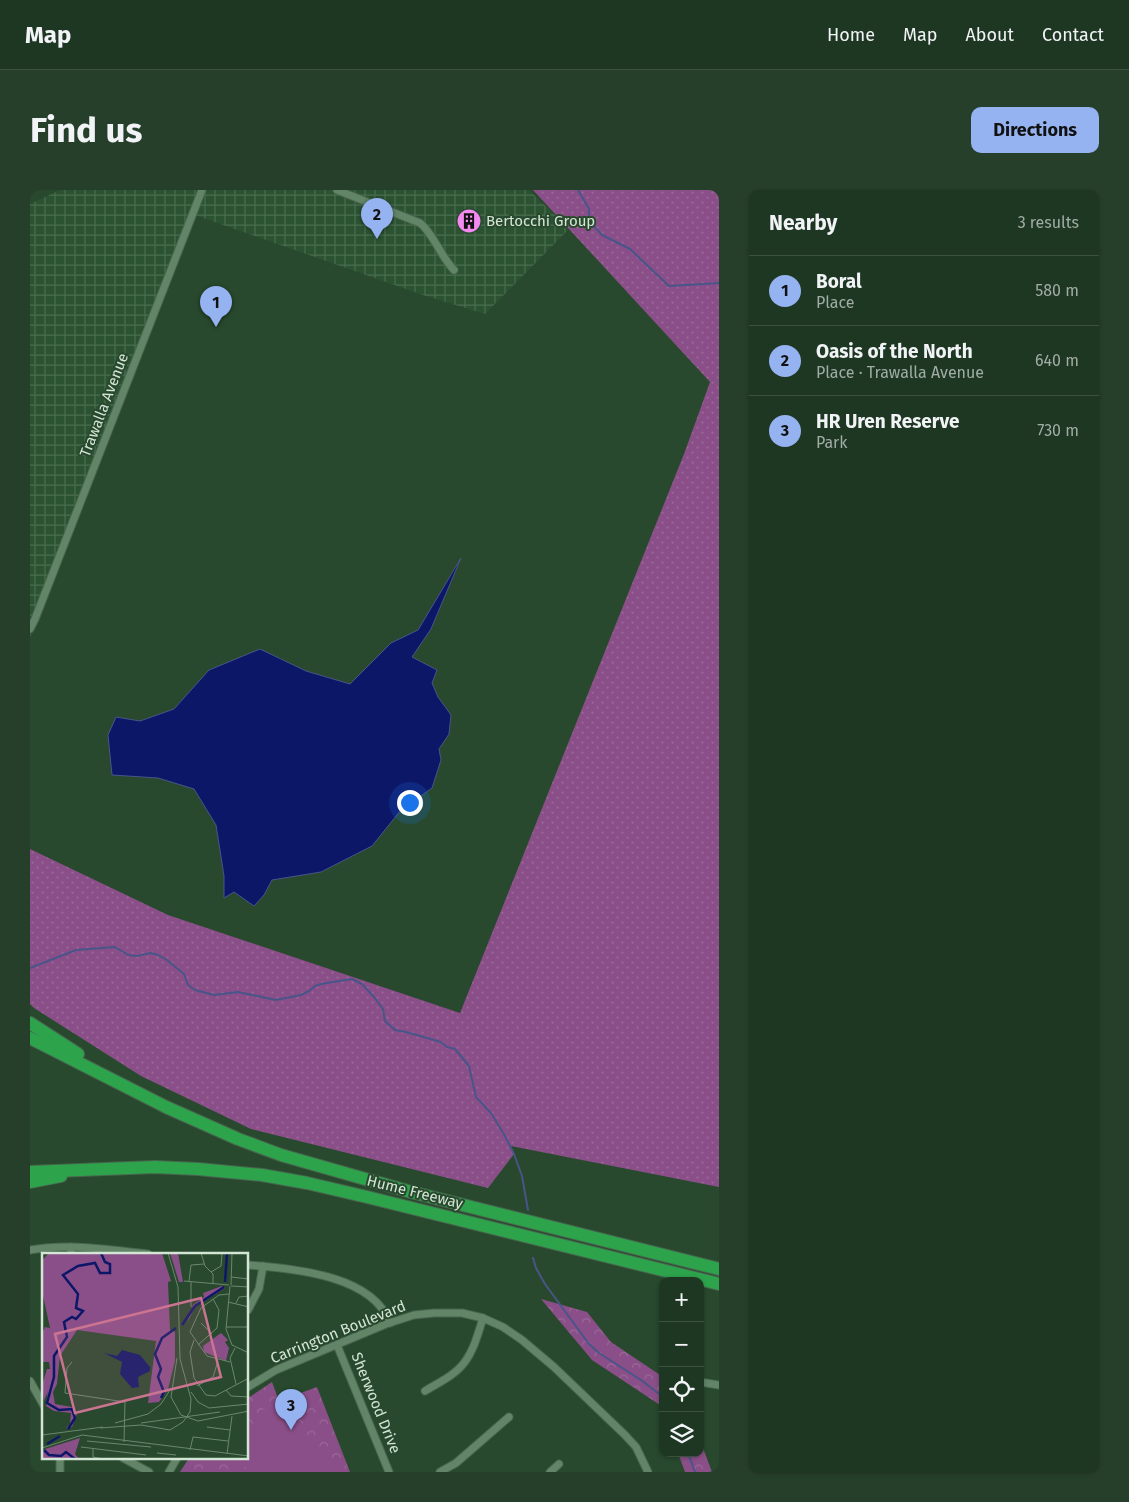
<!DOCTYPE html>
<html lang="en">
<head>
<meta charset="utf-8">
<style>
  body { margin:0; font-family:"Fira Sans",sans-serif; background:#263f2a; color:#f1f3f6 }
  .controls { position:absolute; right:15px; bottom:15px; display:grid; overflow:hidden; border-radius:10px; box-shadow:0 1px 4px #0004 }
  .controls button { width:45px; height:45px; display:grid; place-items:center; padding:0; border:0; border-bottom:1px solid #3c5140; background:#1e3722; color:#f1f3f6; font:25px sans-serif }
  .you { position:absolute; left:379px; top:612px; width:18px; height:18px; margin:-12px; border:4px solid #fff; border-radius:50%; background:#1a73e8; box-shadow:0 0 0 8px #1a73e833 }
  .badge { display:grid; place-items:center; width:32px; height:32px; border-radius:50%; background:#95b2f1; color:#111; font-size:16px; font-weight:700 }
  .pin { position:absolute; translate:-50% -41px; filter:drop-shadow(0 1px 2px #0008) }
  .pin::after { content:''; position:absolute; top:26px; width:18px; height:15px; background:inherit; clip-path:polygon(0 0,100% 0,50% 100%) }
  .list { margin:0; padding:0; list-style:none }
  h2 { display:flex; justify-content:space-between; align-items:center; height:65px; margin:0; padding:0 20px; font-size:21px }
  h2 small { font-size:16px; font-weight:400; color:#a1aca5 }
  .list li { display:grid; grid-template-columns:32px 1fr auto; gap:15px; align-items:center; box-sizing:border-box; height:70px; padding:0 20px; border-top:1px solid #3c5140 }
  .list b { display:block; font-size:19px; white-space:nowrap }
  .list p { margin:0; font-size:16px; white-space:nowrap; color:#a1aca5 }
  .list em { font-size:16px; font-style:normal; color:#a1aca5 }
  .icon { flex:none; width:28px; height:28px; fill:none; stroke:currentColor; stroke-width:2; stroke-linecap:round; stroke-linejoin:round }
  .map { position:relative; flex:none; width:689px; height:1282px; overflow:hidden; border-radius:10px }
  header { display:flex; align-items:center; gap:30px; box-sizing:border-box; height:70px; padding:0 25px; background:#1e3722; border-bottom:1px solid #3c5140 }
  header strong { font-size:24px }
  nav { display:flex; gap:28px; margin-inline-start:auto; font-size:18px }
  .intro { display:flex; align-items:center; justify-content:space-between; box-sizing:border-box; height:120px; padding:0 30px }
  h1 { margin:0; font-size:35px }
  .button { padding:12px 22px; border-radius:10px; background:#95b2f1; color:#111; font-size:18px; font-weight:700 }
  main { display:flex; gap:30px; padding:0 30px }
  aside { flex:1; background:#1e3722; border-radius:10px; box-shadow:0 1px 4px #0004 }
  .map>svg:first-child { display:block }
  .industrial { fill:url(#industrial-grid) }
  .grass { fill:url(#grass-dots) }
  .park { fill:url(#park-crowns) }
  .pitch { fill:#8a4f88 }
  .water { fill:#0d1768; stroke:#485589 }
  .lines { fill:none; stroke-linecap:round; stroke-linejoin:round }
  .stream { stroke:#485589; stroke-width:2 }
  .street-casing { stroke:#49654f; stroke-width:9 }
  .highway-casing { stroke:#49654f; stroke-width:14 }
  .street { stroke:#628567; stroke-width:7 }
  .highway { stroke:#2da34c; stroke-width:12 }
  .labels { text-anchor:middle; stroke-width:4; stroke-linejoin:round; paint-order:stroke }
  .poi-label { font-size:15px; fill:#d3e5d5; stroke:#28492d; text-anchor:start }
  .street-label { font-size:15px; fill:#d3e5d5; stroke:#28492d }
  .inset-river { fill:none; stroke:#0d1768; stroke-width:2.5 }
  .inset-road { fill:none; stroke:#6c8770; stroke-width:1 }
  .view { fill:#ca7492; fill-opacity:0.15; stroke:#ca7492; stroke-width:2.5 }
  .inset-edge { fill:none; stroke:#d3e5d5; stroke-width:2.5 }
</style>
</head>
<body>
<header>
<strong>Map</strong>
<nav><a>Home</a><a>Map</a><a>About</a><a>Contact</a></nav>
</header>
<div class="intro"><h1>Find us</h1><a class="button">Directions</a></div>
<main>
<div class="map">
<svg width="689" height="1282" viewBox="0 0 689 1282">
  <defs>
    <pattern id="industrial-grid" width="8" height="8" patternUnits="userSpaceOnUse" patternTransform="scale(1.25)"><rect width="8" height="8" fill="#2b5332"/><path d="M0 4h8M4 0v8" fill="none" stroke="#496c4f"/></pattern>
    <pattern id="grass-dots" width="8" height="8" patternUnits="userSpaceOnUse" patternTransform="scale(1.25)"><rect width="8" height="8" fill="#8a4f88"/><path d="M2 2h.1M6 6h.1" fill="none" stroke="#9a6898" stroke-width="1.8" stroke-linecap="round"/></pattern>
    <pattern id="park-crowns" width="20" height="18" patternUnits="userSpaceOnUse" patternTransform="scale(1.25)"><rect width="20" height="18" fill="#8a4f88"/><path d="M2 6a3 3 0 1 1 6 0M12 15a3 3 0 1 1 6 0" fill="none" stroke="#9a6898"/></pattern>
  </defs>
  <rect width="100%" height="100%" fill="#28492d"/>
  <polygon class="industrial" points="30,0 499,0 539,39 455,124 393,105 162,24 0,448 0,14"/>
  <polygon class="grass" points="503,0 689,0 689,997 481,956 484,964 458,998 221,939 111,886 4,818 0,814 0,659 138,725 430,823 654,264 680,192"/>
  <g class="park">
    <polygon points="511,1109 557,1122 581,1152 633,1187 633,1224 630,1215 562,1170"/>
    <polygon points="242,1192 249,1211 287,1197 320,1282 150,1282 159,1268 218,1268 218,1208"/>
    <polygon points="670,1250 682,1282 655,1282 648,1263 670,1263"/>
  </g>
  <polygon class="pitch" points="233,1219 315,1280 313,1282 222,1282 203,1268 218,1268 218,1240"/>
  <polygon class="water" points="431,368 401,439 382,467 407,480 402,493 408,507 421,525 419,544 409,559 411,570 402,598 371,620 342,656 291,682 242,690 234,705 224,716 204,702 194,708 194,686 186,635 164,599 128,588 82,585 78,545 86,527 110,531 144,519 179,480 230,459 276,481 320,494 361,453 388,440"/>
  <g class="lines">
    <g class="stream">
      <polyline points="548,0 559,19 559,31 572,45 600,59 639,96 689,93"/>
      <polyline points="0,778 46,760 85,757 98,765 107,766 121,763 128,765 137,770 154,784 158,795 165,800 184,805 208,802 246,810 271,805 279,801 285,796 291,794 322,789 332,794 344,807 353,819 355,831 365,840 376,842 411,852 417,857 425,859 439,876 446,907 461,923 475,946 484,964 492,986 498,1020"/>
      <polyline points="503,1068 506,1078 515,1094 559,1154 569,1163 611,1190 633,1207"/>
      <polyline points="658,1263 665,1282"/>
    </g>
    <defs>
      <g id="street">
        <path d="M307,0L390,33C403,43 411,67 424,80"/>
        <polyline points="0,439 5,429 172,0"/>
        <polyline points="41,1057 41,1064"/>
        <path d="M0,1060C39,1053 79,1060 118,1064"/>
        <path d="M218,1075C262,1079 342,1084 360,1133"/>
        <polyline points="218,1120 229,1099 233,1076"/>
        <polyline points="307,1155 359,1282"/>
        <polyline points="0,1191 14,1216"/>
        <polyline points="670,1192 689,1195"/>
        <polyline points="218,1197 246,1180 356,1134 384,1125 404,1123 432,1123 453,1128 473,1137 492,1150 524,1177 595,1245 606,1257 618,1282"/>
        <path d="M395,1201C408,1193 425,1185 434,1173C444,1160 448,1144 453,1128"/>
        <polyline points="93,1268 119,1282"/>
        <polyline points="30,1282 30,1268"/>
        <polyline points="139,1282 147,1268"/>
        <polyline points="410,1282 426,1273 479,1227"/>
        <polyline points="520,1282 529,1274"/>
      </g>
      <g id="highway">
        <polyline points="0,833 48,864"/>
        <polyline points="0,848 136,917 208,949 251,965 381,1002 689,1079"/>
        <polyline points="0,982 125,977 168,979 232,985 277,993 337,1007 689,1094"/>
        <polyline points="0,992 31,986"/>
      </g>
    </defs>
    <use href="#street" class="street-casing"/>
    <use href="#highway" class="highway-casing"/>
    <use href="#street" class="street"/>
    <use href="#highway" class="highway"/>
  </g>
  <defs>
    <symbol id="building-disc" viewBox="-11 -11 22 22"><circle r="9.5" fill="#f489f1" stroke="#28492d"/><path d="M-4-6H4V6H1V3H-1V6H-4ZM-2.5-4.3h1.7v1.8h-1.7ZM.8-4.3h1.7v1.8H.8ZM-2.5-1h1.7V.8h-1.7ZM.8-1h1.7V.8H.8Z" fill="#111"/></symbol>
  </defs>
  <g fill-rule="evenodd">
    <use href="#building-disc" x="425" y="17" width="28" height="28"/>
  </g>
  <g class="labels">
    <g class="poi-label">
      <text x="456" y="36">Bertocchi Group</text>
    </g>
    <g class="street-label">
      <text transform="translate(74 215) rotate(-69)" y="5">Trawalla Avenue</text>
      <text transform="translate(385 1002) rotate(14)" y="5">Hume Freeway</text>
      <text transform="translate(308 1142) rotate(-22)" y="5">Carrington Boulevard</text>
      <text transform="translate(346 1213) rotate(68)" y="5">Sherwood Drive</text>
    </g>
  </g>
  <g transform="translate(12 1063)">
    <rect width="206" height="206" fill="#28492d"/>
    <path d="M7,0H120L129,28L126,29L128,77L133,79V108L126,136L117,149L106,150L114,88L35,77L18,103L15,131L11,139L13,151L30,154L35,161L30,174L24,175L28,171L29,160L12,158L4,153L8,116L7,109H0V81L3,74L8,75L0,38V7ZM128,0H136L141,29H137Z" fill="#8a4f88"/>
    <path d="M180,33L183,35L153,54L145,70L151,52L162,44L161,40ZM179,80L186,87L183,89L187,95L184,108L162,99L161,93ZM38,185L33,201L37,206H0V197Z" fill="#8a4f88"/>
    <path d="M167 96a7 7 0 1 1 14 0a7 7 0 1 1-14 0ZM5,116H8L10,121L9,130L2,148L0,132Z" fill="#8a4f88"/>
    <path d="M80,97L98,102L108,114V118L96,124L97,134L90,135L78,121L80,109L62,100L75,103Z" fill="#0d1768"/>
    <path class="inset-river" d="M183,29L185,0M140,72L153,53L182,34M119,145L122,139L116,124L119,116L113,101L120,85L134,75M26,176L33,165L30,156L17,157L5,150L12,124V103L25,84L22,69L30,64L34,66L41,58L34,55L36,41L21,22L36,13L53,10L58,20H68V11L63,9L59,0M5,191L18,183M2,197L7,202L19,203L24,199L33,206"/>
    <path class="inset-road" d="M159,0L163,13L171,21V31M169,19L179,13L180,0M189,24L207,26M142,28L187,32M147,28L149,12L162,11M189,32L190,0M189,33L207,34M187,41L177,42L159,55L148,79L165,103L188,109M186,49L207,54M194,50L197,44L207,43M149,54V29M159,70L170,81M184,74H207M184,76L188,33M184,76L190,92L207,100M152,87L148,99L152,125L164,142L173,143L207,125M156,92L175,75L177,57L171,46M193,95L188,105L194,131M135,105L129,144L139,162L156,168L207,158M30,109L25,115L23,140L83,149M155,133L171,124L176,108M184,137L189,143L207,144M149,139L156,149L167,155L207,151M73,170L106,161L119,151L128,137M99,170L178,159M165,174L188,177M58,175L99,172L128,177L141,169L148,159L149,146L138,106L136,34L126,0M0,182L61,174M45,188L109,194M82,189L83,149M39,194L104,202M0,195L40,182L207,203M51,196V204L61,206M148,197L151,184L186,188M115,200L134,202M185,201L190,163"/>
    <path class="view" d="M159,45L179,124L33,160L13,81Z"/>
    <rect width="206" height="206" class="inset-edge"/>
  </g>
</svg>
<div class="controls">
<button>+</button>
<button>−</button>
<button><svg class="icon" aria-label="locate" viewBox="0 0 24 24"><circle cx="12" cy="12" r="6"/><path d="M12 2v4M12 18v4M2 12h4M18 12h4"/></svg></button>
<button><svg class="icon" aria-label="layers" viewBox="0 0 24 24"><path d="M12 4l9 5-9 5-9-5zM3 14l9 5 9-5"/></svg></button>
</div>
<div class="you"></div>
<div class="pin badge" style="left:186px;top:137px">1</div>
<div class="pin badge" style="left:347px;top:49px">2</div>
<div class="pin badge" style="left:261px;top:1240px">3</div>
</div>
<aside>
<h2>Nearby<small>3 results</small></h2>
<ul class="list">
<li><span class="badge">1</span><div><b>Boral</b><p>Place</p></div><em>580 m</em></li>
<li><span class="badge">2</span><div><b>Oasis of the North</b><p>Place · Trawalla Avenue</p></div><em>640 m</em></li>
<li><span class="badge">3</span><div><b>HR Uren Reserve</b><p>Park</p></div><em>730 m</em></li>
</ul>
</aside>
</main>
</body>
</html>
